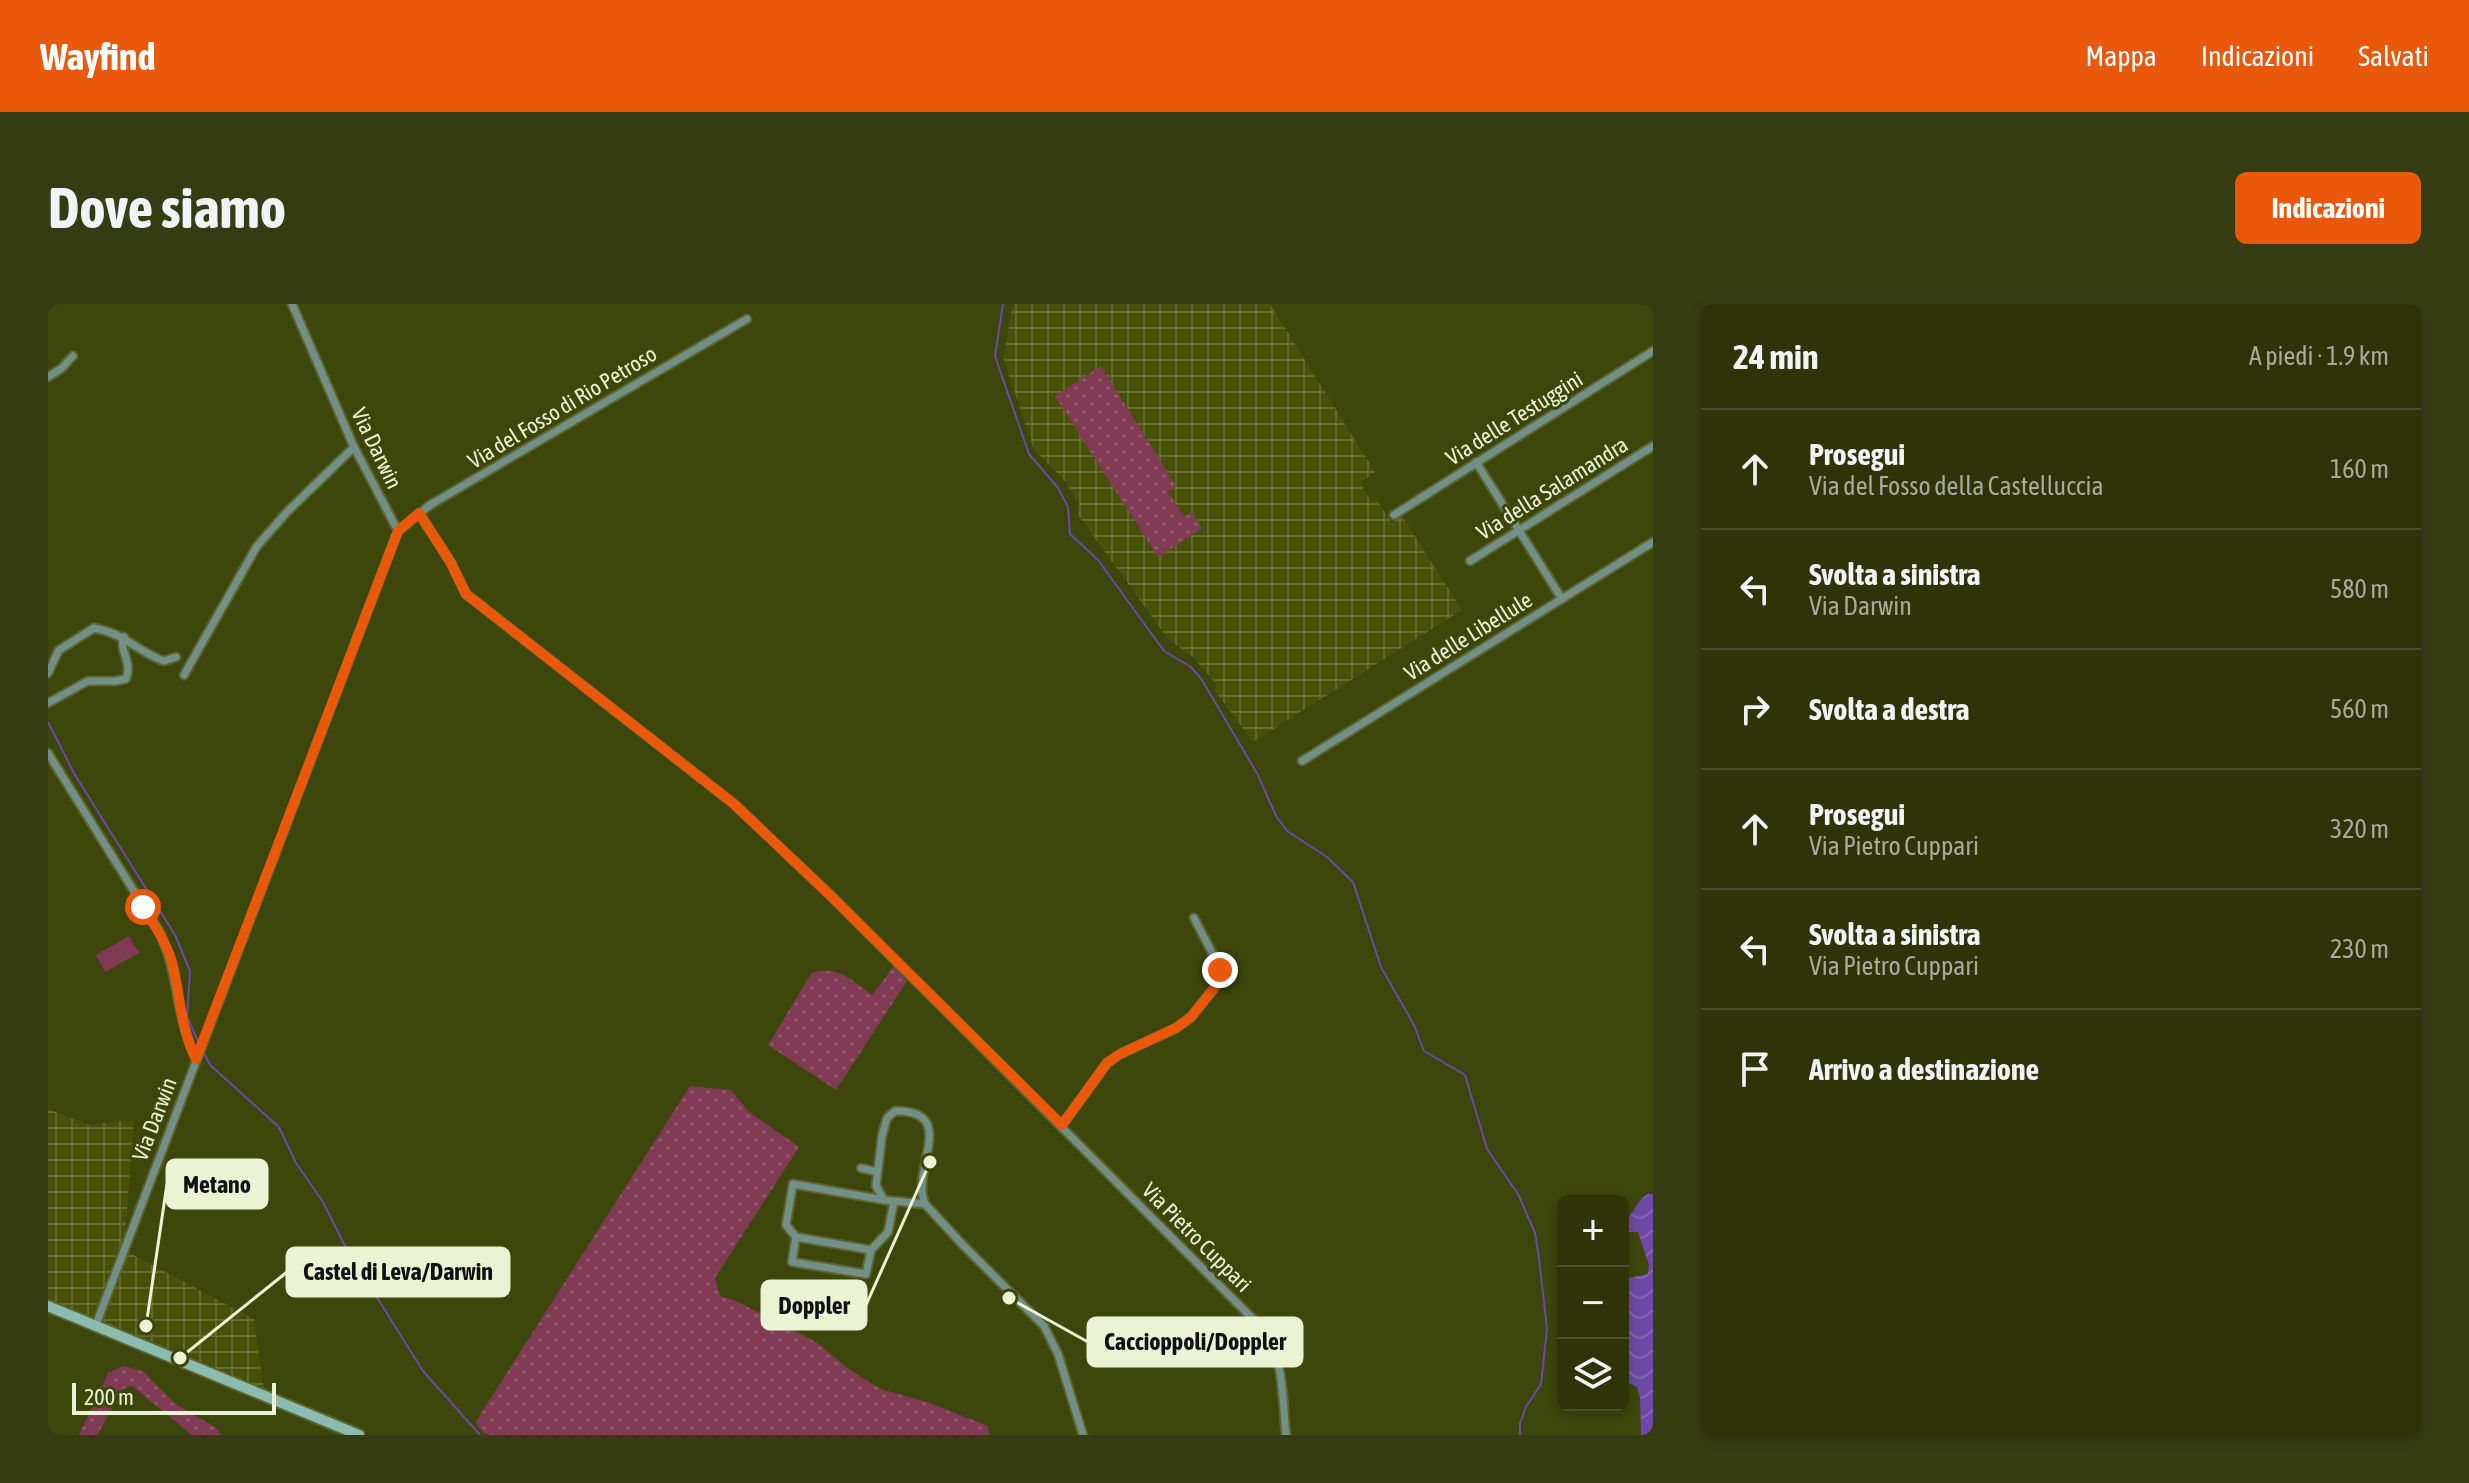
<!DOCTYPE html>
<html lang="it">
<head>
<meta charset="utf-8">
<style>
  body { margin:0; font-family:"Asap Condensed",sans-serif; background:#363c12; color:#f1f3f6 }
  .controls { position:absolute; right:24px; bottom:24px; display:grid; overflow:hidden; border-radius:12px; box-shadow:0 4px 12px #0003 }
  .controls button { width:72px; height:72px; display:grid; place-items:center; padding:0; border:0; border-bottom:2px solid #494f29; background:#2e3408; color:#f1f3f6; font:40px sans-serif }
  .scale { position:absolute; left:24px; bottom:20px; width:204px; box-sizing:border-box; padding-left:8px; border:4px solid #ecf3d5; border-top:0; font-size:22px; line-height:28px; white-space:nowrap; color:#ecf3d5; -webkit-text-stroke:6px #3d460b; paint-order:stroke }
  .stop { position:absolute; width:24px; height:24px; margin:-18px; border:6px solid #ea580c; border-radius:50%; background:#fff }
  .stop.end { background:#ea580c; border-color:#fff; box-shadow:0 2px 8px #0008 }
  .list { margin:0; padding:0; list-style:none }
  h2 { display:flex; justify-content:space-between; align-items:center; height:104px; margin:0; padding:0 32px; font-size:34px }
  h2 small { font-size:26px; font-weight:400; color:#a7aa9c }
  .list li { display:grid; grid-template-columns:52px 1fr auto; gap:24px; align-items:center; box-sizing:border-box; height:120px; padding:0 32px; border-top:2px solid #494f29 }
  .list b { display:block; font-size:30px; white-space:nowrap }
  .list p { margin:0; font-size:26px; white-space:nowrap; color:#a7aa9c }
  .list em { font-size:26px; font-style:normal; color:#a7aa9c }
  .icon { flex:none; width:44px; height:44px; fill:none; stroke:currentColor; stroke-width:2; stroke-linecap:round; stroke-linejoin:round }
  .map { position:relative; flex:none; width:1605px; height:1131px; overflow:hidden; border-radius:12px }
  header { display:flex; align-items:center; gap:48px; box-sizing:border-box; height:112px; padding:0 40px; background:#ea580c; color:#fff }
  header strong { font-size:38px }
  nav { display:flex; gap:44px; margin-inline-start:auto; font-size:28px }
  .intro { display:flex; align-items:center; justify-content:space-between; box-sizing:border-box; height:192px; padding:0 48px }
  h1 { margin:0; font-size:56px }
  .button { padding:20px 36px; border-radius:12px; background:#ea580c; color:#fff; font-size:28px; font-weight:700 }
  main { display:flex; gap:48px; padding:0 48px }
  aside { flex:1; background:#2e3408; border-radius:12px; box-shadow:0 4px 12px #0003 }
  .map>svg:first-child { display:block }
  .industrial { fill:url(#industrial-grid) }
  .grass { fill:url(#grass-dots) }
  .pitch { fill:#803a54 }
  .water { fill:url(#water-waves) }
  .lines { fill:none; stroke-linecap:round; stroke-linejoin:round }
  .stream { stroke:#6d4aa8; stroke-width:2 }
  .street-casing { stroke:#5c652f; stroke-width:11 }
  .secondary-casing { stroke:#5c652f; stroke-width:14 }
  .street { stroke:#729088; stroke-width:7 }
  .secondary { stroke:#8bbcb0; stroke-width:10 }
  .route { stroke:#ea580c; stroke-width:10 }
  .labels { text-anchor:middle; stroke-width:6; stroke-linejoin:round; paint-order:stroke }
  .street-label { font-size:22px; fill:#ecf3d5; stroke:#3d460b }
  .leader { fill:none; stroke:#ecf3d5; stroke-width:3 }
  .callout-dot { fill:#ecf3d5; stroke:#3d460b; stroke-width:3 }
  .callout { fill:#ecf3d5; stroke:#ecf3d5; stroke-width:3 }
  .callout-label { font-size:24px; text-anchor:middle; font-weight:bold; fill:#111 }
</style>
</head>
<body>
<header>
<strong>Wayfind</strong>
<nav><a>Mappa</a><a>Indicazioni</a><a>Salvati</a></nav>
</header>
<div class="intro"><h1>Dove siamo</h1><a class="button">Indicazioni</a></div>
<main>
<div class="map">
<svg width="1605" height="1131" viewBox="0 0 1605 1131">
  <defs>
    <pattern id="industrial-grid" width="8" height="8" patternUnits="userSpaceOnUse" patternTransform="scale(2)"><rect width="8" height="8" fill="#47510a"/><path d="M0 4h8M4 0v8" fill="none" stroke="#626a2d"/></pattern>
    <pattern id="grass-dots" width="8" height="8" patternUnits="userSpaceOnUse" patternTransform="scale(2)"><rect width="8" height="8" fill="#803a54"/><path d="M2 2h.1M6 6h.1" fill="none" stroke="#92576c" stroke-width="1.8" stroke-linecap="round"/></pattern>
    <pattern id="water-waves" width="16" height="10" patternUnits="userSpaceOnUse" patternTransform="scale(2)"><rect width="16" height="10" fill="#6d4aa8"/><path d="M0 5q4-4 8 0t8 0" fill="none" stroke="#8265b3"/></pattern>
  </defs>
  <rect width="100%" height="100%" fill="#3d460b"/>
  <g class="industrial">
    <polygon points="965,0 1222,0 1327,168 1312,179 1323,197 1328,195 1344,219 1354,212 1414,306 1205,438 1167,387 1168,380 1145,353 1120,335 1030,211 1031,199 1015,175 986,146 955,54"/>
    <polygon points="0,805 41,821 86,816 76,946 206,1015 217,1093 0,1002"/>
  </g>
  <g class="grass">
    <polygon points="1053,62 1128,182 1120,188 1136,212 1145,209 1154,225 1110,253 1007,92"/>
    <path d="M846,662L859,677L788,786L720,741L763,670C787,659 805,677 824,691Z"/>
    <polygon points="642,782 683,786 700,807 751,843 667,974 672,992 688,997 768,1038 802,1066 833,1085 879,1098 940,1122 941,1131 442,1131 435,1129 428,1119 430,1114"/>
    <polygon points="75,1062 95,1067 126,1099 167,1123 173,1131 144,1131 84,1082 75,1085 49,1131 31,1131 60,1069"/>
  </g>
  <polygon class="pitch" points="81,632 91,649 57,668 48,651"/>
  <path class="water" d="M1600,890H1605V1131H1593L1592,1093L1589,1083L1581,1079L1575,1081V975L1600,970L1601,961L1590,928H1580L1575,932V918C1587,910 1587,897 1600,890Z"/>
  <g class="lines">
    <g class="stream">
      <polyline points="955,0 947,52 981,150 1010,184 1020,203 1022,230 1050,256 1116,347 1143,363 1154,376 1210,471 1228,512 1239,527 1279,553 1305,578 1333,663 1366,721 1376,747 1417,771 1439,845 1470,890 1487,929 1491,954 1499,1025 1493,1080 1478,1103 1472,1119 1472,1131"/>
      <polyline points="0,418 27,471 127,631 142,667 139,712 151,740"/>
      <polyline points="156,749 162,761 231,823 248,859 275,898 298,944 375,1067 432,1131"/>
    </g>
    <defs>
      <g id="street">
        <polyline points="244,0 306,143 350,227"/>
        <polyline points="0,73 14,64 25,52"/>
        <polyline points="1428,158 1514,295"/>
        <path d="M371,209L403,259L418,290L686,500L782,591L1211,1021C1237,1049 1234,1095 1238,1131"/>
        <polyline points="1346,211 1605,47"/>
        <polyline points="1422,257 1605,142"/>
        <path d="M0,369L11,346L46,324C76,329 90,348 116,357L128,353"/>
        <polyline points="136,371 209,242 239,208 306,143"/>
        <path d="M0,399L40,377H67L78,375C85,356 70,347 76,333"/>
        <path d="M0,449L112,629C131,672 128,713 148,755"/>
        <polyline points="1254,457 1605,238"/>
        <polyline points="1014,821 1059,759 1072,750 1128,724 1143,713 1167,683 1172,670 1171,662 1146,614"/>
        <polyline points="813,864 829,868"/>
        <path d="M836,896L828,882L834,832L839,814L847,807C912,806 862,866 877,900L914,940L996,1022L1010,1050L1035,1131"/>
        <polyline points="846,897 840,928 823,946 818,970 744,958 748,933 738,921 745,880 836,896 877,900"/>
        <polyline points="748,933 823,946"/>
        <polyline points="47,1023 350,227 382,201 699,15"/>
      </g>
      <polyline id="secondary" points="0,1002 311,1131"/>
    </defs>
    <use href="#street" class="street-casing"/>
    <use href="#secondary" class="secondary-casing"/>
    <use href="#street" class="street"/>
    <use href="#secondary" class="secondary"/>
  </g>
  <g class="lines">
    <path class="route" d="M95,603C106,620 118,638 124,658C133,693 131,720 148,755L350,227L371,209L403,259L418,290L686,500L782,591L1014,821L1059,759L1072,750L1128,724L1143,713L1167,683L1172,666"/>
  </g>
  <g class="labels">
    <g class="street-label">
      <text transform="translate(514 103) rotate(-31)" y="8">Via del Fosso di Rio Petroso</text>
      <text transform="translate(1466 114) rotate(-32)" y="8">Via delle Testuggini</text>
      <text transform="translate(329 144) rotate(64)" y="8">Via Darwin</text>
      <text transform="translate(1504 184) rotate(-32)" y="8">Via della Salamandra</text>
      <text transform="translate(1420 332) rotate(-32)" y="8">Via delle Libellule</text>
      <text transform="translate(106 815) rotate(-69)" y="8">Via Darwin</text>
      <text transform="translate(1149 933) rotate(45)" y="8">Via Pietro Cuppari</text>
    </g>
  </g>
  <path class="leader" d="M98 1022L119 880M132 1054L239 968M882 858L818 1001M961 994L1040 1038"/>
  <g class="callout-dot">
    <circle cx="98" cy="1022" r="8"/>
    <circle cx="132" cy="1054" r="8"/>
    <circle cx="882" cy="858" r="8"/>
    <circle cx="961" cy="994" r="8"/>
  </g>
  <g class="callout">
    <rect x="119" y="856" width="100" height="48" rx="8"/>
    <rect x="239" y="944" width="222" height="48" rx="8"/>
    <rect x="714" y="977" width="104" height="48" rx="8"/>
    <rect x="1040" y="1014" width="214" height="48" rx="8"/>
  </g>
  <g class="callout-label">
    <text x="169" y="889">Metano</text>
    <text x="350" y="976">Castel di Leva/Darwin</text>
    <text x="766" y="1010">Doppler</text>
    <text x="1147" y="1046">Caccioppoli/Doppler</text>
  </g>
</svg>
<div class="controls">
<button>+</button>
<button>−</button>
<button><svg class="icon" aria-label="layers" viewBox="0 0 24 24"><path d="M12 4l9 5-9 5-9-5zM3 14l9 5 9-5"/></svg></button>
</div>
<div class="scale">200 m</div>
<div class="stop" style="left:95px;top:603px"></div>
<div class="stop end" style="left:1172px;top:666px"></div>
</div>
<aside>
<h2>24 min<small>A piedi · 1.9 km</small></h2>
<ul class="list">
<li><svg class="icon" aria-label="ahead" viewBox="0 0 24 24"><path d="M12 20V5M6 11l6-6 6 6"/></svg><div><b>Prosegui</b><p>Via del Fosso della Castelluccia</p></div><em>160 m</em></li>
<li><svg class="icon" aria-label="left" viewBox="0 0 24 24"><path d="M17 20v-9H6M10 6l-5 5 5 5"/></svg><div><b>Svolta a sinistra</b><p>Via Darwin</p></div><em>580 m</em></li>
<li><svg class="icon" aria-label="right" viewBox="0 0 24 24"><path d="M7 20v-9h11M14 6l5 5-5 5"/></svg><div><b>Svolta a destra</b></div><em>560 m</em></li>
<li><svg class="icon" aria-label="ahead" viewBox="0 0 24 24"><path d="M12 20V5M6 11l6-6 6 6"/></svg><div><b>Prosegui</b><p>Via Pietro Cuppari</p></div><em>320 m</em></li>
<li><svg class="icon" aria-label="left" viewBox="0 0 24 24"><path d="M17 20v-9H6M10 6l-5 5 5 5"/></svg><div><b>Svolta a sinistra</b><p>Via Pietro Cuppari</p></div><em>230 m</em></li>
<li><svg class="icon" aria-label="arrive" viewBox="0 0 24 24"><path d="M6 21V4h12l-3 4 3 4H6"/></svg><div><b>Arrivo a destinazione</b></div></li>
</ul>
</aside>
</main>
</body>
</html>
